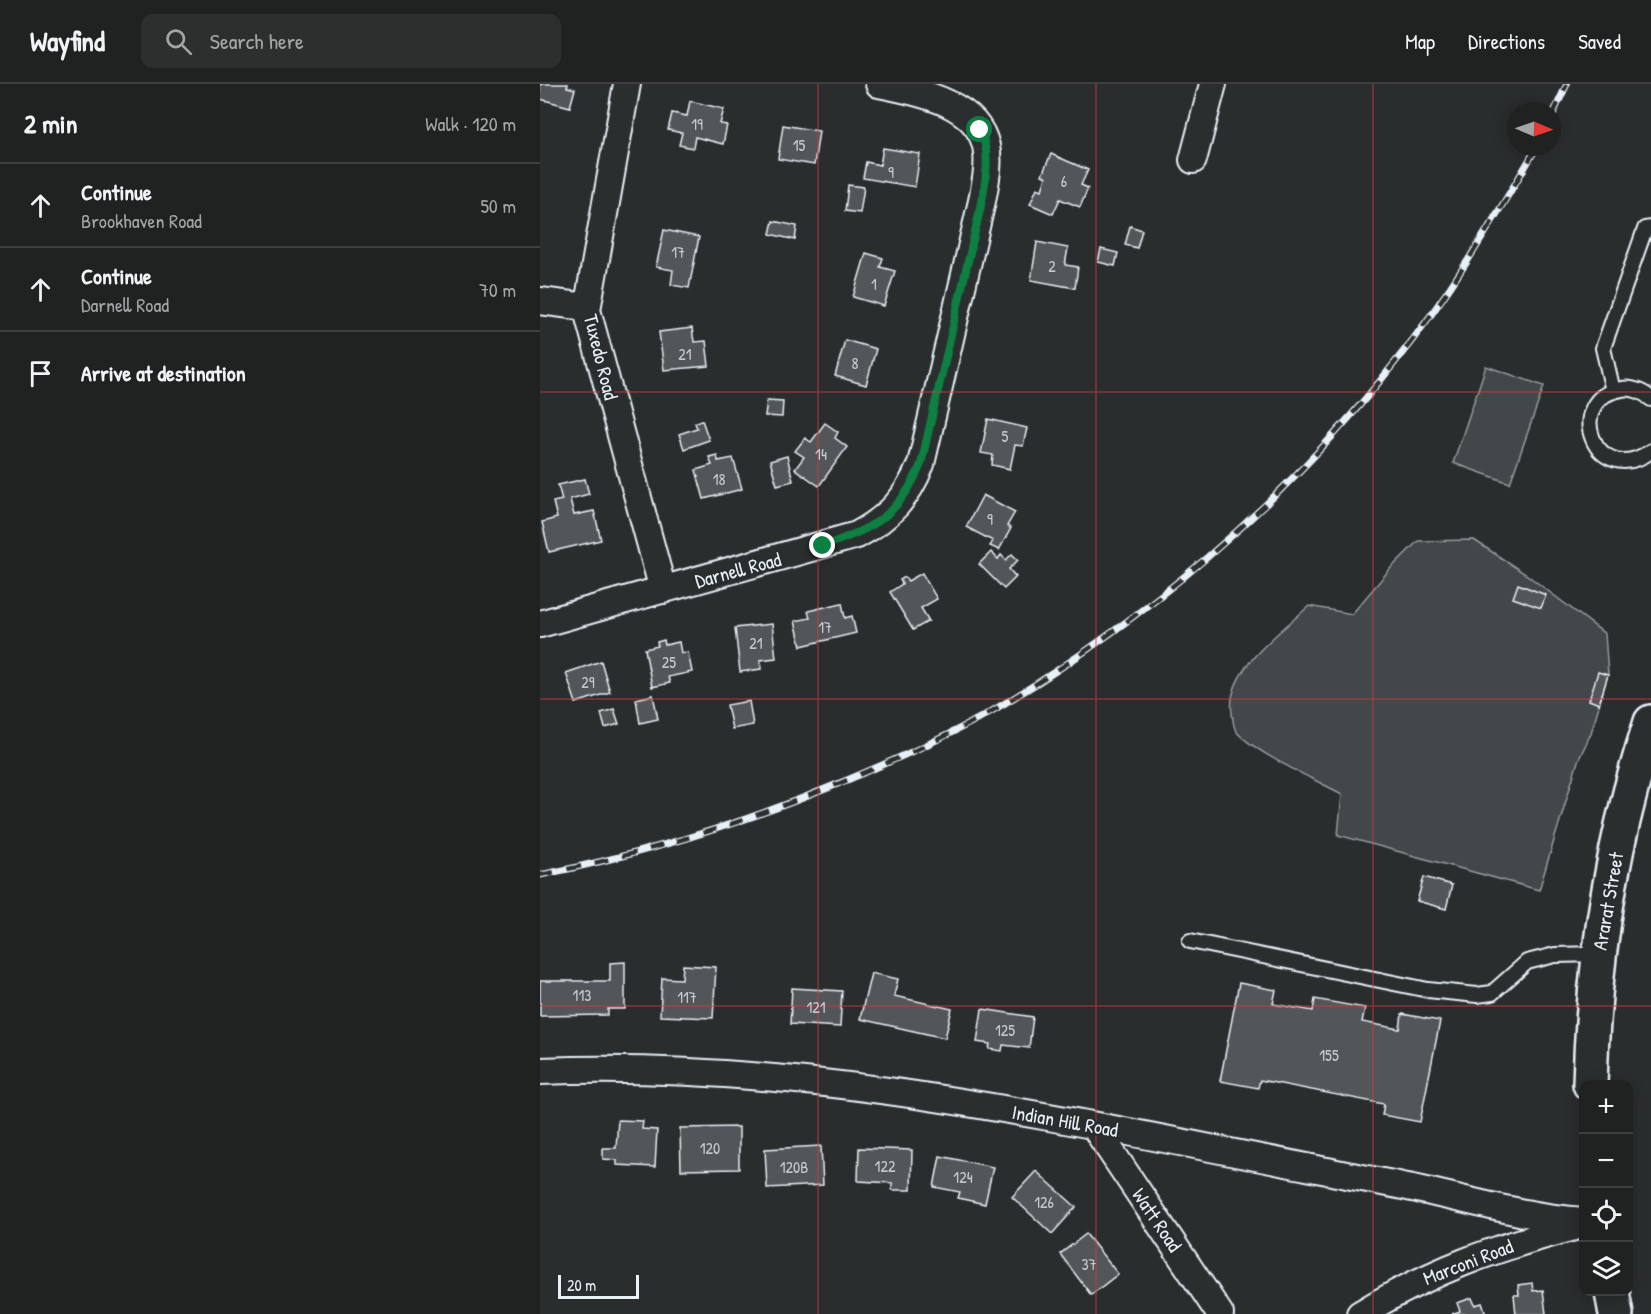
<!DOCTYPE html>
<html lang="en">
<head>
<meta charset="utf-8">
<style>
  body { margin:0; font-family:"Patrick Hand",sans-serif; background:#2d2f2f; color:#f1f3f6 }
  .controls { position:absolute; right:18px; bottom:18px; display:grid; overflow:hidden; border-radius:12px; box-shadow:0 3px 15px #0003 }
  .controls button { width:54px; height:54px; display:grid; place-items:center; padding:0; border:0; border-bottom:2px solid #3d3f40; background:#202222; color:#f1f3f6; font:30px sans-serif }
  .compass { position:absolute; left:967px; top:18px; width:54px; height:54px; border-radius:50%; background:#202222; box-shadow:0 3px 15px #0003; rotate:92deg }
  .scale { position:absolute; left:18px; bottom:15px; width:81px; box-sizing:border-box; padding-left:6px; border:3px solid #e8f1f8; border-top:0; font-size:16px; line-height:21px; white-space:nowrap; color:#e8f1f8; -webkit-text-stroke:4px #2a2d2e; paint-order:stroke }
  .stop { position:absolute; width:18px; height:18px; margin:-14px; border:4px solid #0b8043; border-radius:50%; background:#fff }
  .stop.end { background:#0b8043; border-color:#fff; box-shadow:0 2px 6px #0008 }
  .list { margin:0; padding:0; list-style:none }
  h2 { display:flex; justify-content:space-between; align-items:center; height:78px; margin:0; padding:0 24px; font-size:26px }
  h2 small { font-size:20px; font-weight:400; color:#a2a4a5 }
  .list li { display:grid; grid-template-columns:39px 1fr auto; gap:18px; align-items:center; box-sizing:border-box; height:84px; padding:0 24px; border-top:2px solid #3d3f40 }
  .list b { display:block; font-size:22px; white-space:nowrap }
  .list p { margin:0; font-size:20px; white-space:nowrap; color:#a2a4a5 }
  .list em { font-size:20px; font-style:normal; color:#a2a4a5 }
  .icon { flex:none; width:33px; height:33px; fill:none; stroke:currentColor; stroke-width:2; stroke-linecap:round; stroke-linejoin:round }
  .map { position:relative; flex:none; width:1111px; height:1230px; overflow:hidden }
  header { display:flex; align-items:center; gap:36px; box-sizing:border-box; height:84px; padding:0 30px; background:#202222; border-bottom:2px solid #3d3f40 }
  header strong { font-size:28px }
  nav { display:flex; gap:33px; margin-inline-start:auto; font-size:21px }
  .search { width:420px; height:54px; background:#2d2f2f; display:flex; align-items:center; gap:15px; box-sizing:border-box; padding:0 21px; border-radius:12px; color:#a2a4a5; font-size:22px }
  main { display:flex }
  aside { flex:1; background:#202222 }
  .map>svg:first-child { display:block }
  .green { fill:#424648; stroke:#959ca0; stroke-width:1.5 }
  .building { fill:#535759; stroke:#e8f1f8; stroke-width:1.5 }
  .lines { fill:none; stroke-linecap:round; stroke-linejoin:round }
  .lane-casing { stroke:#e8f1f8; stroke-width:18 }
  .street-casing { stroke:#e8f1f8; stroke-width:30 }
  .secondary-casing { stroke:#e8f1f8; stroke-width:38 }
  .lane { stroke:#2a2d2e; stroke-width:14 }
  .street { stroke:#2a2d2e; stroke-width:26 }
  .secondary { stroke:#2a2d2e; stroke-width:33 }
  .rail-casing { stroke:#e8f1f8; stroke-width:7 }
  .rail { stroke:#2a2d2e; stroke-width:4.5; stroke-dasharray:14; stroke-linecap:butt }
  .route { stroke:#0b8043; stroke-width:8 }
  .grid { fill:none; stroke:#d83c3d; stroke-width:1.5; stroke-opacity:0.55 }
  .labels { text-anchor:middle; stroke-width:5; stroke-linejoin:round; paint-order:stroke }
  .number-label { font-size:16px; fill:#c3cad0 }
  .street-label { font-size:20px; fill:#e8f1f8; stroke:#2a2d2e }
</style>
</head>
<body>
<header>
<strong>Wayfind</strong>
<div class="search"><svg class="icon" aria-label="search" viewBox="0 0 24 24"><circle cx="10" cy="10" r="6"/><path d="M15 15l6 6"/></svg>Search here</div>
<nav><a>Map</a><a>Directions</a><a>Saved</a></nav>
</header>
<main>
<aside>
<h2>2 min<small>Walk · 120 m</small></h2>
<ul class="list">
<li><svg class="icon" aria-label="ahead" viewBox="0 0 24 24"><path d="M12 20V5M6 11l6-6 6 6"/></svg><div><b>Continue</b><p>Brookhaven Road</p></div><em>50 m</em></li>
<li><svg class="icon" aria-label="ahead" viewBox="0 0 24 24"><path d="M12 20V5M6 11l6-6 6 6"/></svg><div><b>Continue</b><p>Darnell Road</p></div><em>70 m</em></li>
<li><svg class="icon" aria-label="arrive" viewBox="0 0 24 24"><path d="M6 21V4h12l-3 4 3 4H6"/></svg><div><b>Arrive at destination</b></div></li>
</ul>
</aside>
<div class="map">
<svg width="1111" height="1230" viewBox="0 0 1111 1230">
  <rect width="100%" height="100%" fill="#2a2d2e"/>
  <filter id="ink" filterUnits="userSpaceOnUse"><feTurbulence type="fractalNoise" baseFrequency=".0167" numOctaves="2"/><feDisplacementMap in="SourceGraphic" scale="12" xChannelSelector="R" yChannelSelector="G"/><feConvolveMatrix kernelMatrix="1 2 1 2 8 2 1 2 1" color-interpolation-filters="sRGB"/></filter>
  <g filter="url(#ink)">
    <g class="green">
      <polygon points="946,282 1004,302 970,399 913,379"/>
      <path d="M934,456L987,491L1065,550L1068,591L1051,649L1038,677L999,806L798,751L802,710C776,696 713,668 696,647C693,642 693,635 692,629C685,586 742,547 769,522L812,530L850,485L878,457Z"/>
    </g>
    <g class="building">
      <polygon points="0,0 28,0 27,3 35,5 30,23 0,15"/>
      <polygon points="150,17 184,25 180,40 187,41 183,60 155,53 153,64 139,61 142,49 128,46 132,29 147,32"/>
      <polygon points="243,41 279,47 274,81 238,75"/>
      <polygon points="343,64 380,70 375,103 323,94 326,78 340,81"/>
      <polygon points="511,70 548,86 541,101 548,104 540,123 520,115 513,130 490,120 497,104 502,106 506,93 502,91"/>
      <polygon points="308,101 324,103 320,129 305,127"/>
      <polygon points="233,137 257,142 255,156 230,150"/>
      <polygon points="590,142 602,146 597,164 585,161"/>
      <polygon points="124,146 159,153 149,204 131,201 133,186 116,183"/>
      <polygon points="497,158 528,164 525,181 538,183 535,204 491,196"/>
      <polygon points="561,165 578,169 575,182 558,178"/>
      <polygon points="326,169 343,174 340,183 355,187 344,222 313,213"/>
      <polygon points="152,244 154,258 166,257 169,282 124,286 119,248"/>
      <polygon points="305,256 336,265 326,301 295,292"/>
      <polygon points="227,316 243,317 242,333 225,332"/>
      <polygon points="448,335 487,344 483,362 475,361 470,385 452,381 453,371 441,369"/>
      <polygon points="162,336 169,356 144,365 139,350 157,344 155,339"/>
      <polygon points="285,339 298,348 295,354 307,363 279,402 255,385 264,373 255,367 265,354 271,358"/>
      <polygon points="177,371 178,377 193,374 202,405 164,415 156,386 172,381 169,373"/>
      <polygon points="247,372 253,397 237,401 230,377"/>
      <polygon points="45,395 49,410 30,415 34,431 54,427 61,456 9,468 2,438 17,434 13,418 22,416 18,401"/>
      <polygon points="443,411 475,428 467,442 471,444 459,466 450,462 453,457 426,443"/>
      <polygon points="451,468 458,475 461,471 466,476 472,470 478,476 469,485 476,493 464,505 439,480"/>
      <polygon points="382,489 397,515 381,524 389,537 373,546 350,508 362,500 360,496 365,493 368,497"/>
      <polygon points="978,500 1006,511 1001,524 973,514"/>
      <polygon points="302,519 305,534 312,532 316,549 261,562 255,537 270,534 268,527"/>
      <polygon points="232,540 236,574 220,576 221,585 200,588 195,544"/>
      <polygon points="124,556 125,561 139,558 141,569 148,568 152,588 128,593 130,599 112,603 105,565 118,562 117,558"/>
      <polygon points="61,577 70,608 36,619 26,589"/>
      <polygon points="1058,588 1068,591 1059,620 1049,616"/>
      <polygon points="113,611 118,635 100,639 96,615"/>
      <polygon points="209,617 213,641 192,645 187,621"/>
      <polygon points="74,625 79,640 65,644 61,629"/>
      <polygon points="884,793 912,801 906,825 877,817"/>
      <polygon points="85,878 85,925 68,925 68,931 0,932 0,897 70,897 70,879"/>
      <polygon points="143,881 176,883 173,934 120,932 122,894 142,895"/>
      <polygon points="331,889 358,895 354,912 412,925 405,954 320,935"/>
      <polygon points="699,899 736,906 733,920 773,927 775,915 825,924 822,938 860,945 862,930 900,937 880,1038 842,1031 844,1020 720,996 718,1004 680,997"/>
      <polygon points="252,904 302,907 300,943 250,940"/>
      <polygon points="442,925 493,933 489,964 463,961 462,967 449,965 450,960 437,958"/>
      <polygon points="78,1036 103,1037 102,1045 117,1046 115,1083 77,1081 77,1076 63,1075 63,1064 76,1064"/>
      <polygon points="199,1043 199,1085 141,1086 140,1044"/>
      <polygon points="281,1062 283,1101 227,1104 225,1065"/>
      <polygon points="319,1064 372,1066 371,1106 352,1106 352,1099 318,1097"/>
      <polygon points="400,1072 453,1083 445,1120 418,1114 420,1108 394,1103"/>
      <polygon points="496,1087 536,1123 512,1150 472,1113"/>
      <polygon points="546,1150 578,1190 551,1211 520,1170"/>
      <polygon points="992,1199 993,1207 1003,1206 1006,1230 976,1230 974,1211 979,1211 978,1201"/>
      <polygon points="932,1214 935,1221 942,1219 946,1230 912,1230 920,1227 917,1219"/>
    </g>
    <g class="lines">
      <defs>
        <g id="lane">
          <polyline points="1073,307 1063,264 1105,145 1111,144"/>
          <path d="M1111,315C1104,308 1092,303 1082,305C1021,314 1055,407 1111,367"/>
          <polyline points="650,857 888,906 937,911 952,909 987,878 1015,871 1059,870"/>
        </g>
        <g id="street">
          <polyline points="87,0 47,226 123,506"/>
          <polyline points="653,76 673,0"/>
          <polyline points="0,217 47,223"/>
          <path d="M0,540L317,451C349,434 368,413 381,380L442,117C445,100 450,80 446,62C436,17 376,8 339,0"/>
          <path d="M0,987C260,976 514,1034 767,1083C806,1091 844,1098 882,1106C936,1118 988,1133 1044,1137"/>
          <polyline points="554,1042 680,1230"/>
          <path d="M820,1230C891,1187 954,1164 1035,1143"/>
        </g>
        <g id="secondary">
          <path d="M1050,1000C1053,877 1072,756 1111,638"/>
          <polyline points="1072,1208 1076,1230"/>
        </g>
      </defs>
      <use href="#lane" class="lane-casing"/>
      <use href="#street" class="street-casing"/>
      <use href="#secondary" class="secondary-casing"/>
      <use href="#lane" class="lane"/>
      <use href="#street" class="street"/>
      <use href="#secondary" class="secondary"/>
      <defs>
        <g id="rail">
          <polyline points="1012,32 1027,0"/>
          <path d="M0,791C108,769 211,737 312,694C357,675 402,655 445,631C601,540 745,419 856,277C910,210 953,137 997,63"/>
        </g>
      </defs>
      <use href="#rail" class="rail-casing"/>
      <use href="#rail" class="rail"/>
    </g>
  </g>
  <g class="lines" filter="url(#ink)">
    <path class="route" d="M283,462C333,445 360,431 381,380L442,117C446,92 451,70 440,46"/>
  </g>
  <path class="grid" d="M278,0V1230M556,0V1230M833,0V1230M0,308H1111M0,615H1111M0,922H1111"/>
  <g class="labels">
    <g class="number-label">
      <text x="157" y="46">19</text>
      <text x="259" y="67">15</text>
      <text x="351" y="94">9</text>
      <text x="524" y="103">6</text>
      <text x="138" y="174">17</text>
      <text x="512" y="188">2</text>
      <text x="334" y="206">1</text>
      <text x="145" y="276">21</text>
      <text x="315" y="285">8</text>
      <text x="465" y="358">5</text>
      <text x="281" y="376">14</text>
      <text x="179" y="401">18</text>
      <text x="450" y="441">9</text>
      <text x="285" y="549">17</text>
      <text x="216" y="565">21</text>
      <text x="129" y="584">25</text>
      <text x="48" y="604">29</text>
      <text x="42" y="917">113</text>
      <text x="147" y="919">117</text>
      <text x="276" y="929">121</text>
      <text x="465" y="952">125</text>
      <text x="789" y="977">155</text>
      <text x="170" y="1070">120</text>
      <text x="345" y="1088">122</text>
      <text x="254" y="1089">120B</text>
      <text x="423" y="1099">124</text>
      <text x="504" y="1124">126</text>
      <text x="549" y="1186">37</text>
    </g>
    <g class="street-label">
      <text transform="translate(61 273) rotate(76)" y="7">Tuxedo Road</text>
      <text transform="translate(198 486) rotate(-15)" y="7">Darnell Road</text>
      <text transform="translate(1068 817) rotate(-80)" y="7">Ararat Street</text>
      <text transform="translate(525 1037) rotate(10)" y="7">Indian Hill Road</text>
      <text transform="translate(617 1136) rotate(56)" y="7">Watt Road</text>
      <text transform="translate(928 1178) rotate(-21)" y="7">Marconi Road</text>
    </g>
  </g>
</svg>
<div class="controls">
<button>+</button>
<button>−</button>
<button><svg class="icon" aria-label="locate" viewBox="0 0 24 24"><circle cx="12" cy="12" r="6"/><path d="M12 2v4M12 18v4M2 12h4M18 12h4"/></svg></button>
<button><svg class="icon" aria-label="layers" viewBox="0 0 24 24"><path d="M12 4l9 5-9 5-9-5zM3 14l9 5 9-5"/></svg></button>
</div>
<svg class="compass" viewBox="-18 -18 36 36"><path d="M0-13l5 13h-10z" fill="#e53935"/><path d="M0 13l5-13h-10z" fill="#a2a4a5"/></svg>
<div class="scale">20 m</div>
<div class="stop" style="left:440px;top:46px"></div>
<div class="stop end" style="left:283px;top:462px"></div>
</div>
</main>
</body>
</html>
